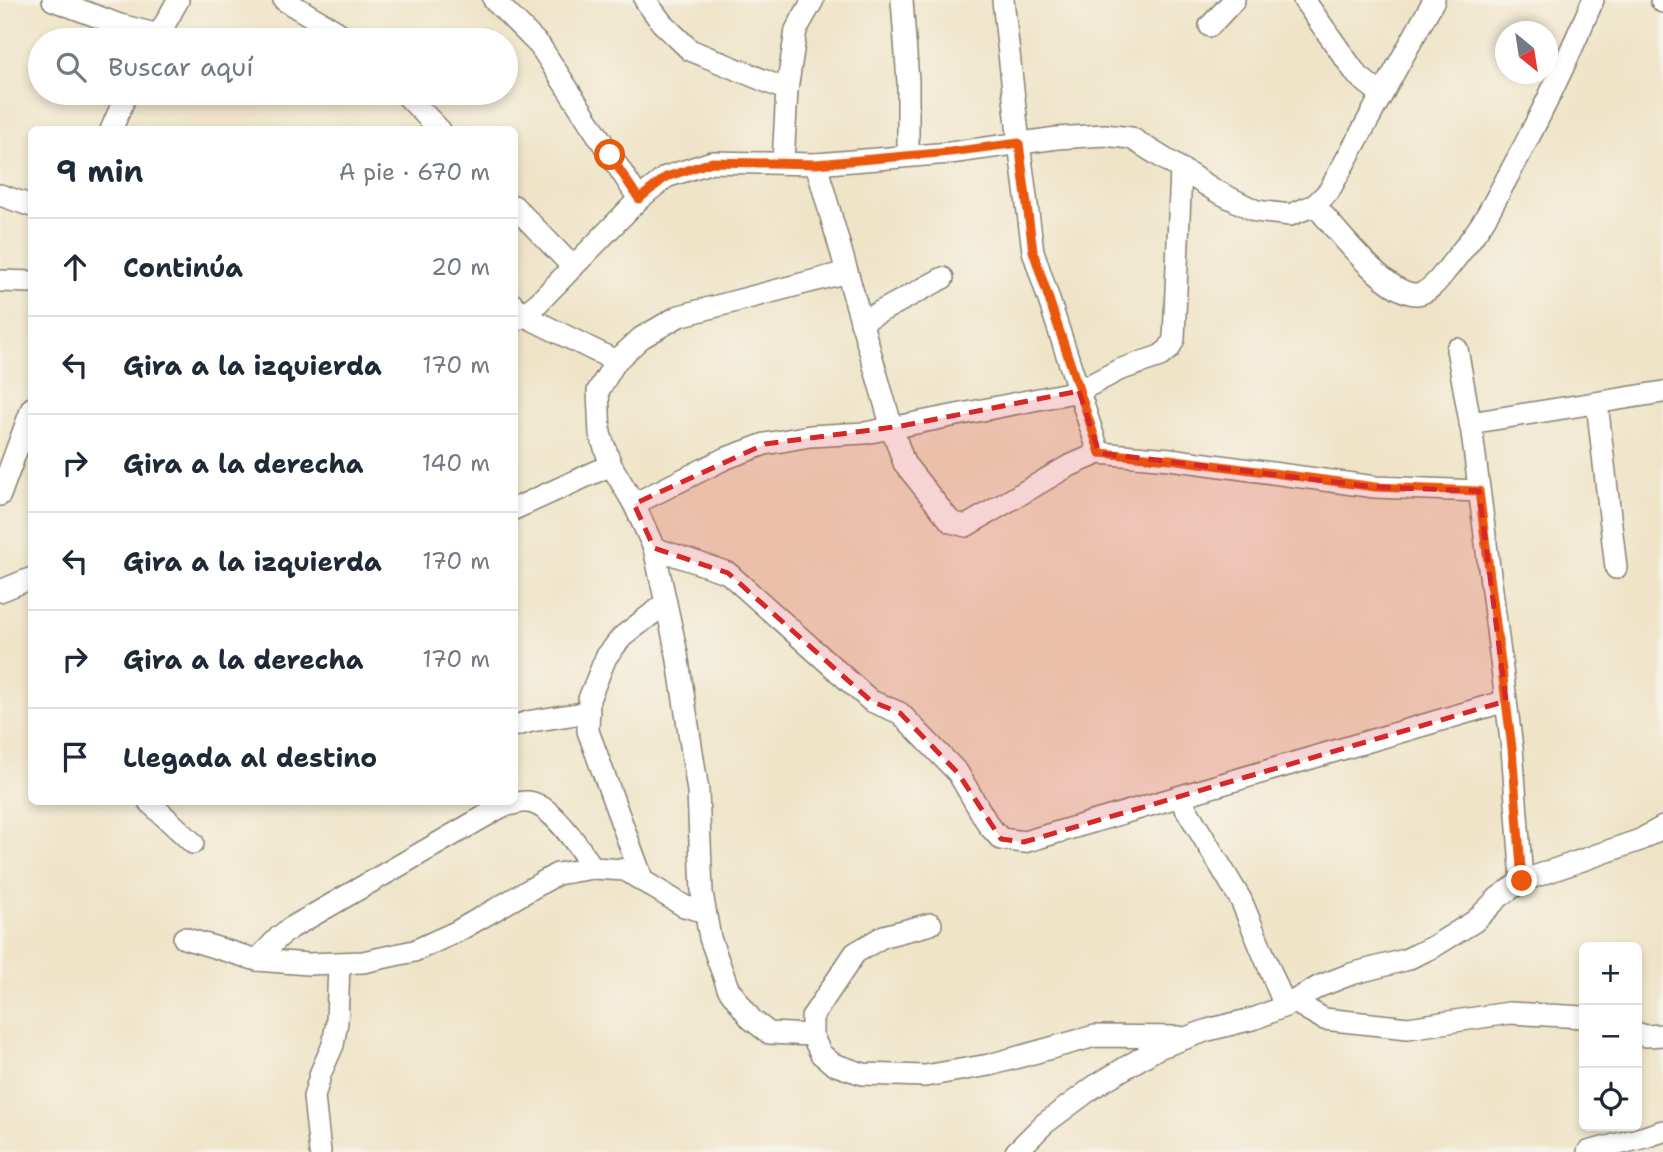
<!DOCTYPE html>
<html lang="es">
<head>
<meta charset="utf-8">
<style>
  body { margin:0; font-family:"Shantell Sans",sans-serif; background:#f2f2f3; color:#1f2937 }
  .controls { position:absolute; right:21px; bottom:21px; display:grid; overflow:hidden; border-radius:10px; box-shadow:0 4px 10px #0003 }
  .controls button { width:63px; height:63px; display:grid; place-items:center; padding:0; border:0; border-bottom:2px solid #e0e1e3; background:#fff; color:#1f2937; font:35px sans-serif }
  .compass { position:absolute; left:1495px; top:21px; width:63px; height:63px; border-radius:50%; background:#fff; box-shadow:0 4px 10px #0003; rotate:150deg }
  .stop { position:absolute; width:21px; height:21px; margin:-16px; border:5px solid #ea580c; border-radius:50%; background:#fff }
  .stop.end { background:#ea580c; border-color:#fff; box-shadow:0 2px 7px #0008 }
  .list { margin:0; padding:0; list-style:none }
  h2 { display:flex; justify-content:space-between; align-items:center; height:91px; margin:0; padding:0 28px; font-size:30px }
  h2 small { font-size:23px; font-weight:400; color:#747a83 }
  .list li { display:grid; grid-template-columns:46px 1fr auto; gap:21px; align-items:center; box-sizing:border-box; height:98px; padding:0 28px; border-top:2px solid #e0e1e3 }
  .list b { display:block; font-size:26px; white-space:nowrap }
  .list em { font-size:23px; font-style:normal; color:#747a83 }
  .icon { flex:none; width:38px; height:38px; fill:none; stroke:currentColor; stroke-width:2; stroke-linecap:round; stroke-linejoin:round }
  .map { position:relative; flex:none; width:1663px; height:1152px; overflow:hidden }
  .search { position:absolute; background:#fff; box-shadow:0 4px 10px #0003; left:28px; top:28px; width:490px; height:77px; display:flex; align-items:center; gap:18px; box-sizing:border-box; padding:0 24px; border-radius:38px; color:#747a83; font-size:26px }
  .panel { position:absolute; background:#fff; box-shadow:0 4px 10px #0003; left:28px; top:126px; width:490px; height:679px; border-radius:10px }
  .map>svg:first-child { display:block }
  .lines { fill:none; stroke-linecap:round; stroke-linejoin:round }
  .minor-casing { stroke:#868072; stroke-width:24 }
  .minor { stroke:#fff; stroke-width:21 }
  .route { stroke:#ea580c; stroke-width:9 }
  .marked { fill:#d62828; fill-opacity:0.2; stroke:#d62828; stroke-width:5; stroke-dasharray:14 9; stroke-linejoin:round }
</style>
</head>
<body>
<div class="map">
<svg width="1663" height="1152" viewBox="0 0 1663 1152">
  <rect width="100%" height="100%" fill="#f7f3e8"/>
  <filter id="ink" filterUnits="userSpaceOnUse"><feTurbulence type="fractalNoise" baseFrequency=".0143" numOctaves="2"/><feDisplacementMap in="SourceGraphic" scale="14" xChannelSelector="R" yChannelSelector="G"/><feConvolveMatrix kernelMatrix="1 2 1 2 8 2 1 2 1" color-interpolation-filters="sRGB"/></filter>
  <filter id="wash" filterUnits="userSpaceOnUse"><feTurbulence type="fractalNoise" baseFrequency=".00686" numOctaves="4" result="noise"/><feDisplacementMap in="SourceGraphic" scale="28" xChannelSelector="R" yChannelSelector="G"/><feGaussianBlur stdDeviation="1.57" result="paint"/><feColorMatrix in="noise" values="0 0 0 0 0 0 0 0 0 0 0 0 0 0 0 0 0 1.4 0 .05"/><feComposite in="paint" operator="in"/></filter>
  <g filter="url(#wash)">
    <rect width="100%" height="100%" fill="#efe4c8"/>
  </g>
  <g filter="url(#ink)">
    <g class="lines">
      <defs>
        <g id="minor">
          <polyline points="53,0 120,25 159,35"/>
          <polyline points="284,0 339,33 347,40"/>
          <polyline points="494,0 540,46 639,199"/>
          <polyline points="645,0 662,23 690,50 787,90"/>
          <polyline points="902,0 908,82 908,156"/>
          <polyline points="1003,0 1019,143 1033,251 1099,453"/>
          <polyline points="1304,0 1357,75 1382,95"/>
          <polyline points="1661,0 1663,2"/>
          <polyline points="1210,26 1234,0"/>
          <polyline points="156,40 178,0"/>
          <polyline points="404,93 440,130"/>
          <polyline points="111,130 127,93"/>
          <polyline points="783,163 787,90 796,30 813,0"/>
          <polyline points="816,164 892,428 904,463 951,522 966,526 1067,467 1099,453 1170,459 1375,487 1479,491"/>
          <polyline points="0,195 32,206"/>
          <path d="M1315,205C1334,227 1387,296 1417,294C1431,293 1441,276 1449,267C1458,255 1467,245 1475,233C1488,216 1497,196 1507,178C1539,120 1567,61 1593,0"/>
          <polyline points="514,206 573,267"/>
          <polyline points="0,281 32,282"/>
          <polyline points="514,305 523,315 616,361"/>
          <polyline points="514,322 539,302 639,199 666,177 712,162 816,164 950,153 1057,138 1104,135 1131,138 1216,191 1256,211 1290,215 1315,205 1329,191 1434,0"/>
          <polyline points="861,322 943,278"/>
          <polyline points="1457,349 1472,433 1512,748 1522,881"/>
          <polyline points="1597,403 1616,568"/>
          <polyline points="1470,423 1663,392"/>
          <polyline points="0,495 32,408"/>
          <polyline points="634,504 724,459 765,444 810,436 865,433 1079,391 1119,370 1160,356 1169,349 1174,339 1181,169"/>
          <polyline points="514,509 611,465"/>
          <polyline points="654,548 728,573 871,701 900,713 958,773 989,826 1001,839 1024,842 1506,701"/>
          <polyline points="0,591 32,578"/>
          <polyline points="514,726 532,721 589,712"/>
          <polyline points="1179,797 1241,900 1285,1006"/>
          <polyline points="149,802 193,843"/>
          <polyline points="643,881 588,731 589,699 606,657 622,637 666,603"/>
          <polyline points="931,924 884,936 855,953 812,1017 812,1035 821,1054 833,1064 863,1074 925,1076 989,1065 1095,1036 1179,1037"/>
          <polyline points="184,938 257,960 308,964 363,962 414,951 456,932 557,874 593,868 625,870 684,906 705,912"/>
          <path d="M257,960L279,937L289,929L501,807C509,805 521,801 528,802C552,804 580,849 593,868"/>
          <polyline points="1293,1001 1324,1019 1408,1028 1509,1013 1584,1017"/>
          <polyline points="1637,1033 1645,1036 1663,1035"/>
          <polyline points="812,1035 769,1033 751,1019 728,988 710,938 702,893 698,791 677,654 654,548 634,504 611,465 600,434 598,391 616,361 641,338 679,316 847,272"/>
          <polyline points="320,1152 314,1097 321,1072 333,1045 337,1022 339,963"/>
          <polyline points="1016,1152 1044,1124 1095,1086 1158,1048 1208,1030 1256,1018 1285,1006 1320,986 1351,974 1405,960 1433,947 1475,921 1499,897 1522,881 1640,840 1663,827"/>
          <polyline points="1588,1152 1645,1137 1663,1131"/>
        </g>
      </defs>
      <use href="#minor" class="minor-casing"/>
      <use href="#minor" class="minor"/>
    </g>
  </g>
  <g class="lines" filter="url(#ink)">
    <polyline class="route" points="610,155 639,199 666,177 712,162 816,164 950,152 1019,143 1033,251 1100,453 1170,459 1375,487 1479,491 1512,748 1522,881"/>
  </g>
  <path class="marked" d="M1079,391L1099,453L1375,487L1479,491L1506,701L1024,842L1001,839L958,773L900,713L871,701L728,573L654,548L634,504L765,444L901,426Z"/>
</svg>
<div class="controls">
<button>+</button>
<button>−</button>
<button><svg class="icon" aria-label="locate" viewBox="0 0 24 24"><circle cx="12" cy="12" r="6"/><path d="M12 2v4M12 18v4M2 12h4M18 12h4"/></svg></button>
</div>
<svg class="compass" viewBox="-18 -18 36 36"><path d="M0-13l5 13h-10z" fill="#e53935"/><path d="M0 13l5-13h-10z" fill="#747a83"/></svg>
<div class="stop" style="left:610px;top:155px"></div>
<div class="stop end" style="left:1522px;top:881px"></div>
<div class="search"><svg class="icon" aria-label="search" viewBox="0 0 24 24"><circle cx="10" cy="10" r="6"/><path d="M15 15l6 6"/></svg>Buscar aquí</div>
<section class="panel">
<h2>9 min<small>A pie · 670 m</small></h2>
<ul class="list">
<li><svg class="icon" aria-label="ahead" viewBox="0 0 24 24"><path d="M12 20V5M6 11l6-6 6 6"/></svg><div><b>Continúa</b></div><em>20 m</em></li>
<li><svg class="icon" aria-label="left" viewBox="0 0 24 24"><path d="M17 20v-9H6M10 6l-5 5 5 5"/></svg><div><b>Gira a la izquierda</b></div><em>170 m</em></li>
<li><svg class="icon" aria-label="right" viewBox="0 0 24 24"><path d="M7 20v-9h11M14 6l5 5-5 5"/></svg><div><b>Gira a la derecha</b></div><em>140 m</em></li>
<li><svg class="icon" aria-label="left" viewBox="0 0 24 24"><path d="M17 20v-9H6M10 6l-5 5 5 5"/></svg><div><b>Gira a la izquierda</b></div><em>170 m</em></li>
<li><svg class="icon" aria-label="right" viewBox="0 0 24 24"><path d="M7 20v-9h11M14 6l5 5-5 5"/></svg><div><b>Gira a la derecha</b></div><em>170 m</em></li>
<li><svg class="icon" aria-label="arrive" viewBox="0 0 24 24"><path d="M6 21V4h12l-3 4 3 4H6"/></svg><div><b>Llegada al destino</b></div></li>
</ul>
</section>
</div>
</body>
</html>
